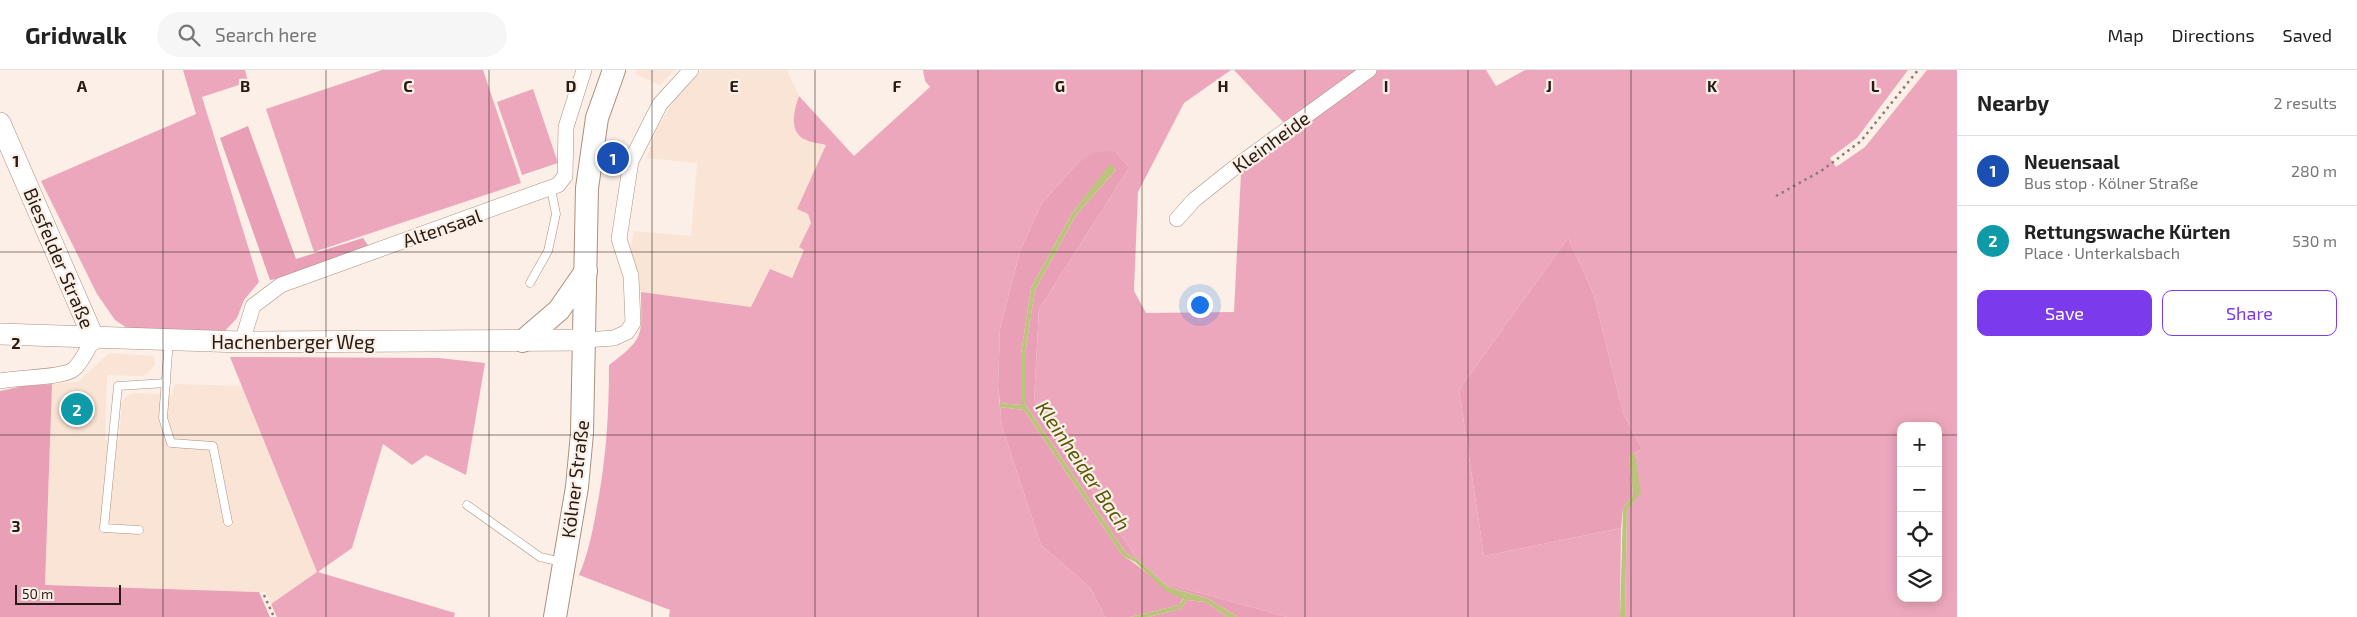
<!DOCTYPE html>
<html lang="en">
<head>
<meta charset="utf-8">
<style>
  body { margin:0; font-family:"Exo 2",sans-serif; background:#f6f6f6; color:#222 }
  .controls { position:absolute; right:15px; bottom:15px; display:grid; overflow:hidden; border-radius:10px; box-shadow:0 2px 12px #0003 }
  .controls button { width:45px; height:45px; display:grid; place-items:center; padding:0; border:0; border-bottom:1px solid #e0e0e0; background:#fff; color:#222; font:25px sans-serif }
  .scale { position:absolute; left:15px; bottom:12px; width:106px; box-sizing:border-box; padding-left:5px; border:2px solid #261c15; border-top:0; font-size:14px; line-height:18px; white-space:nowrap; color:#261c15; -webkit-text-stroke:4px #fbefe7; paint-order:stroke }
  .you { position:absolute; left:1199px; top:234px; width:18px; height:18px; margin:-12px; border:4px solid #fff; border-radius:50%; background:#1a73e8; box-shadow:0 0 0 8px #1a73e833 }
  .badge { display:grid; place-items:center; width:32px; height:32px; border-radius:50%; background:#7c3aed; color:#fff; font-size:16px; font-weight:700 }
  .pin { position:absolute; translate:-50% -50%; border:2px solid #fff; box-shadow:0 1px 5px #0006 }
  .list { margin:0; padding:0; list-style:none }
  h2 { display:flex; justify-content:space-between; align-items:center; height:65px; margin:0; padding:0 20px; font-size:21px }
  h2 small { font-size:16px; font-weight:400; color:#767676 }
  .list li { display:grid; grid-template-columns:32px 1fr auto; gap:15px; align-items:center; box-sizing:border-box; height:70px; padding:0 20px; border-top:1px solid #e0e0e0 }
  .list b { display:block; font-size:19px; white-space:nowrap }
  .list p { margin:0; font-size:16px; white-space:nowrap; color:#767676 }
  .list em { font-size:16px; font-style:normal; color:#767676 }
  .actions { display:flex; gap:10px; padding:15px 20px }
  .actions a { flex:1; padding:11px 0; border:1px solid #7c3aed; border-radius:10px; text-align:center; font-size:18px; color:#7c3aed }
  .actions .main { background:#7c3aed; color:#fff }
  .icon { flex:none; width:28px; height:28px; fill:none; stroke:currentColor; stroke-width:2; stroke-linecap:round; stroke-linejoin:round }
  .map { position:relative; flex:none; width:1957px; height:547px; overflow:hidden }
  header { display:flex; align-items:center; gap:30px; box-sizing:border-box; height:70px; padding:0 25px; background:#fff; border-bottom:1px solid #e0e0e0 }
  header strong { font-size:24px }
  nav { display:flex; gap:28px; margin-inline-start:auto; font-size:18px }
  .search { width:350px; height:45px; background:#f6f6f6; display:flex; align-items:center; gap:12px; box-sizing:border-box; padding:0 18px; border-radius:28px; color:#767676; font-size:19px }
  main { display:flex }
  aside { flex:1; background:#fff }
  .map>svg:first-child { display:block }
  .built { fill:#fae4d5 }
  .green { fill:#eda7bd; fill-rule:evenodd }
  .forest { fill:#e99fb6 }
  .water { fill:#bcc37c }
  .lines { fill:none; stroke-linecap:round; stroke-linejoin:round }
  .lane-casing { stroke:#ab907e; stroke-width:9 }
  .street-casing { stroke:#ab907e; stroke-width:16 }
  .secondary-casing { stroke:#ab907e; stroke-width:22 }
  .primary-casing { stroke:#ab907e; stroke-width:24 }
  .path { stroke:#887d76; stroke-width:2.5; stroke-dasharray:2.5 4; stroke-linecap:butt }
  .lane { stroke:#fff; stroke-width:8 }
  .street { stroke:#fff; stroke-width:15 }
  .secondary { stroke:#fff; stroke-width:21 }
  .primary { stroke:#fff; stroke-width:22 }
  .grid { fill:none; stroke:#261c15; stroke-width:1; stroke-opacity:0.55 }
  .labels { text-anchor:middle; stroke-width:4.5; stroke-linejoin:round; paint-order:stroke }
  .street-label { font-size:19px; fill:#261c15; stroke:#fbefe7 }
  .water-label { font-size:20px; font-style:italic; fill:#565a05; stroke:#fbefe7 }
  .grid-label { font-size:16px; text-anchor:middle; font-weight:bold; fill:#261c15; stroke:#fbefe7; stroke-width:4.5; stroke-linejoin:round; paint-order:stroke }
</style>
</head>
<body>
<header>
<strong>Gridwalk</strong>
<div class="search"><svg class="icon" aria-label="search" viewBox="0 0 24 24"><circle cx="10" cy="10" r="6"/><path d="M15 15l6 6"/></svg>Search here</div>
<nav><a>Map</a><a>Directions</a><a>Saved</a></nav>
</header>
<main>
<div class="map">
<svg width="1957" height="547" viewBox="0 0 1957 547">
  <rect width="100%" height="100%" fill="#fbefe7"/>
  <g class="built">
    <polygon points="637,0 674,0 660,15 635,4"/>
    <polygon points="703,0 787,0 799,26 795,38 804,70 826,75 797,139 808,144 811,153 799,176 805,179 791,208 752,237 641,222 630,181 634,161 691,166 697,93 647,88 657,58 676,28"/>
    <polygon points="109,283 154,286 155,295 147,304 141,306 107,305 105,370 119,370 122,332 128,325 133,323 172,325 175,314 242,316 317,502 271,534 266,522 45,515 52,314 78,312"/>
  </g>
  <g class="green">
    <polygon points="183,0 245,0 248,12 202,27 259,212 244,230 237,248 224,262 130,260 115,250 97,224 41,111 196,44"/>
    <polygon points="382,0 483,0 521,113 314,182 266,39"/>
    <path d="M923,0H1231L1184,33L1138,122L1134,221L1146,243L1234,242L1241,103L1378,0H1486L1496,16L1525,0H1908L1857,68L1830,88L1836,97L1865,77L1927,0H1957V547H1625L1627,440L1640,423L1635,383L1642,379L1623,343L1594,225L1568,168L1459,320L1484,486L1621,458L1620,547H1287L1178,517H1168L1137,489L1034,331L1039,239L1129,98L1115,81L1077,94L1042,133L1020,181L1000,259L998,316L1002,357L1041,475L1090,517L1105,547H669L670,540L579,505C588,484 592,464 596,442C606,392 609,345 609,295C646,267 641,266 641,222L751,237L770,199L792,208L804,180L799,177L811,153L808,144L797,139L826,75C819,73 812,73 806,70C788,63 794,40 799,26L854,86L930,17L925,11ZM1901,356H1938V528H1901Z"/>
    <polygon points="1234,0 1358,0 1285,54"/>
    <polygon points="533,19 558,93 522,105 497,32"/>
    <polygon points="230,287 439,288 485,293 466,405 426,385 412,395 383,374 352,478 318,502 455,543 454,547 277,547 271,534 317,502"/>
  </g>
  <g class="forest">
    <polygon points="248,56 296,189 363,168 370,178 286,207 270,210 220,68"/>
    <polygon points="1115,81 1129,98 1039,239 1034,331 1137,489 1126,483 1025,334 1025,284 1035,220 1076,145 1116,100 1110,95 1072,143 1031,218 1021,284 1021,335 1000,333 998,316 1000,259 1020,181 1042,133 1077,94 1094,82"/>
    <polygon points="1568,168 1594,225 1623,343 1642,379 1629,386 1633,425 1623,438 1621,458 1484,486 1459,320"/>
    <polygon points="52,314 45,515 259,522 270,547 0,547 0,321 23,316"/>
    <path d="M1000,337L1024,340L1123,486C1145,498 1160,518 1183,528L1179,535L1130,547H1105L1090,517L1041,475L1002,357Z"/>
    <polygon points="1168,517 1178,517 1287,547 1238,547 1207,528"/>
    <polygon points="1187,530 1206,532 1227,547 1148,547 1181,539"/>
  </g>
  <g class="water">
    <polygon points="1110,94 1116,100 1076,145 1035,220 1025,284 1025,334 1126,483 1137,489 1168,517 1207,528 1238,547 1227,547 1206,532 1187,530 1181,539 1148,547 1130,547 1179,535 1183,529 1166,521 1135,492 1123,486 1024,340 1000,337 1000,333 1021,335 1021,284 1031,218 1072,143"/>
    <polygon points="1635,383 1641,423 1627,440 1625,547 1620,547 1623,438 1633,425 1629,385"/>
  </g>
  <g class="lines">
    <defs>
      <g id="lane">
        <polyline points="530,213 548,181 556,144 551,119"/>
        <polyline points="169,270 163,348 171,373 213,376 228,452"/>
        <polyline points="467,435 540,487 562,492"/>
        <polyline points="139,460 104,458 118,316 166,313"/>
      </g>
      <g id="street">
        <polyline points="1177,149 1194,130 1234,98 1369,0"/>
        <polyline points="585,270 614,268 627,262 633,253 631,206 619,169 631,91 660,34 691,0"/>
        <polyline points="242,272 253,236 281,215 558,115 565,106 566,57 584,0"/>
        <path d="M0,311C17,307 64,308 74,299C82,292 88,277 94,269"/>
      </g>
      <g id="secondary">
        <polyline points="0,53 94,269"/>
        <polyline points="0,264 242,272 585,270"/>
      </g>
      <g id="primary">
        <polyline points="523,271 559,240 586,201"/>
        <polyline points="555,547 577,417 582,363 587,118 597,48 614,0"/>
      </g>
    </defs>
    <use href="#lane" class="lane-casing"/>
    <use href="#street" class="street-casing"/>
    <use href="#secondary" class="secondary-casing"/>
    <use href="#primary" class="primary-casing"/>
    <g class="path">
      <polyline points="1776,126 1821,101 1861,71 1918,0"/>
      <polyline points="264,525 274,547"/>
    </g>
    <use href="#lane" class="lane"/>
    <use href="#street" class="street"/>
    <use href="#secondary" class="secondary"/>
    <use href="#primary" class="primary"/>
  </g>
  <path class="grid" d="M163,0V547M326,0V547M489,0V547M652,0V547M815,0V547M978,0V547M1142,0V547M1305,0V547M1468,0V547M1631,0V547M1794,0V547M0,182H1957M0,365H1901M1938,365H1957"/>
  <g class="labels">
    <g class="street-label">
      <text transform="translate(1271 72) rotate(-36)" y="7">Kleinheide</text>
      <text transform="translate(442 158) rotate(-19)" y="7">Altensaal</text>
      <text transform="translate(59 188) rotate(67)" y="7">Biesfelder Straße</text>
      <text x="293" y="279">Hachenberger Weg</text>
      <text transform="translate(575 409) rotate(-83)" y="7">Kölner Straße</text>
    </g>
    <g class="water-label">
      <text transform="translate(1083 396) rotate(56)" y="7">Kleinheider Bach</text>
    </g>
  </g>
  <g class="grid-label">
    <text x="82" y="22">A</text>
    <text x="245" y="22">B</text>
    <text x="408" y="22">C</text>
    <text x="571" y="22">D</text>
    <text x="734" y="22">E</text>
    <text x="897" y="22">F</text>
    <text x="1060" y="22">G</text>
    <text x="1223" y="22">H</text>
    <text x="1386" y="22">I</text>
    <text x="1549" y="22">J</text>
    <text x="1712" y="22">K</text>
    <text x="1875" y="22">L</text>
    <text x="16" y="97">1</text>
    <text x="16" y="279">2</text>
    <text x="16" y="462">3</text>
  </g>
</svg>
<div class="controls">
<button>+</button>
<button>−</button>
<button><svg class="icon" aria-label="locate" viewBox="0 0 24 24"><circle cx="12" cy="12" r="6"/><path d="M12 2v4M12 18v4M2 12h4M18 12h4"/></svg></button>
<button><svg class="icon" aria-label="layers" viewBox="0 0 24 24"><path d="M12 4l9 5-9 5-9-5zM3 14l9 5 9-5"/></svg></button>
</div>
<div class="scale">50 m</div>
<div class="you"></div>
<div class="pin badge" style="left:613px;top:88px;background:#1a4fb4">1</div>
<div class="pin badge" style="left:77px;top:339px;background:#0f9aa8">2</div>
</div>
<aside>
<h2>Nearby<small>2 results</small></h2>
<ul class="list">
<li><span class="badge" style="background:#1a4fb4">1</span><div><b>Neuensaal</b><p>Bus stop · Kölner Straße</p></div><em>280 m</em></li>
<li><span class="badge" style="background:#0f9aa8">2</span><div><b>Rettungswache Kürten</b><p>Place · Unterkalsbach</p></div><em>530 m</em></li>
</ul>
<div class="actions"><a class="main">Save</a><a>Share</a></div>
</aside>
</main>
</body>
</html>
